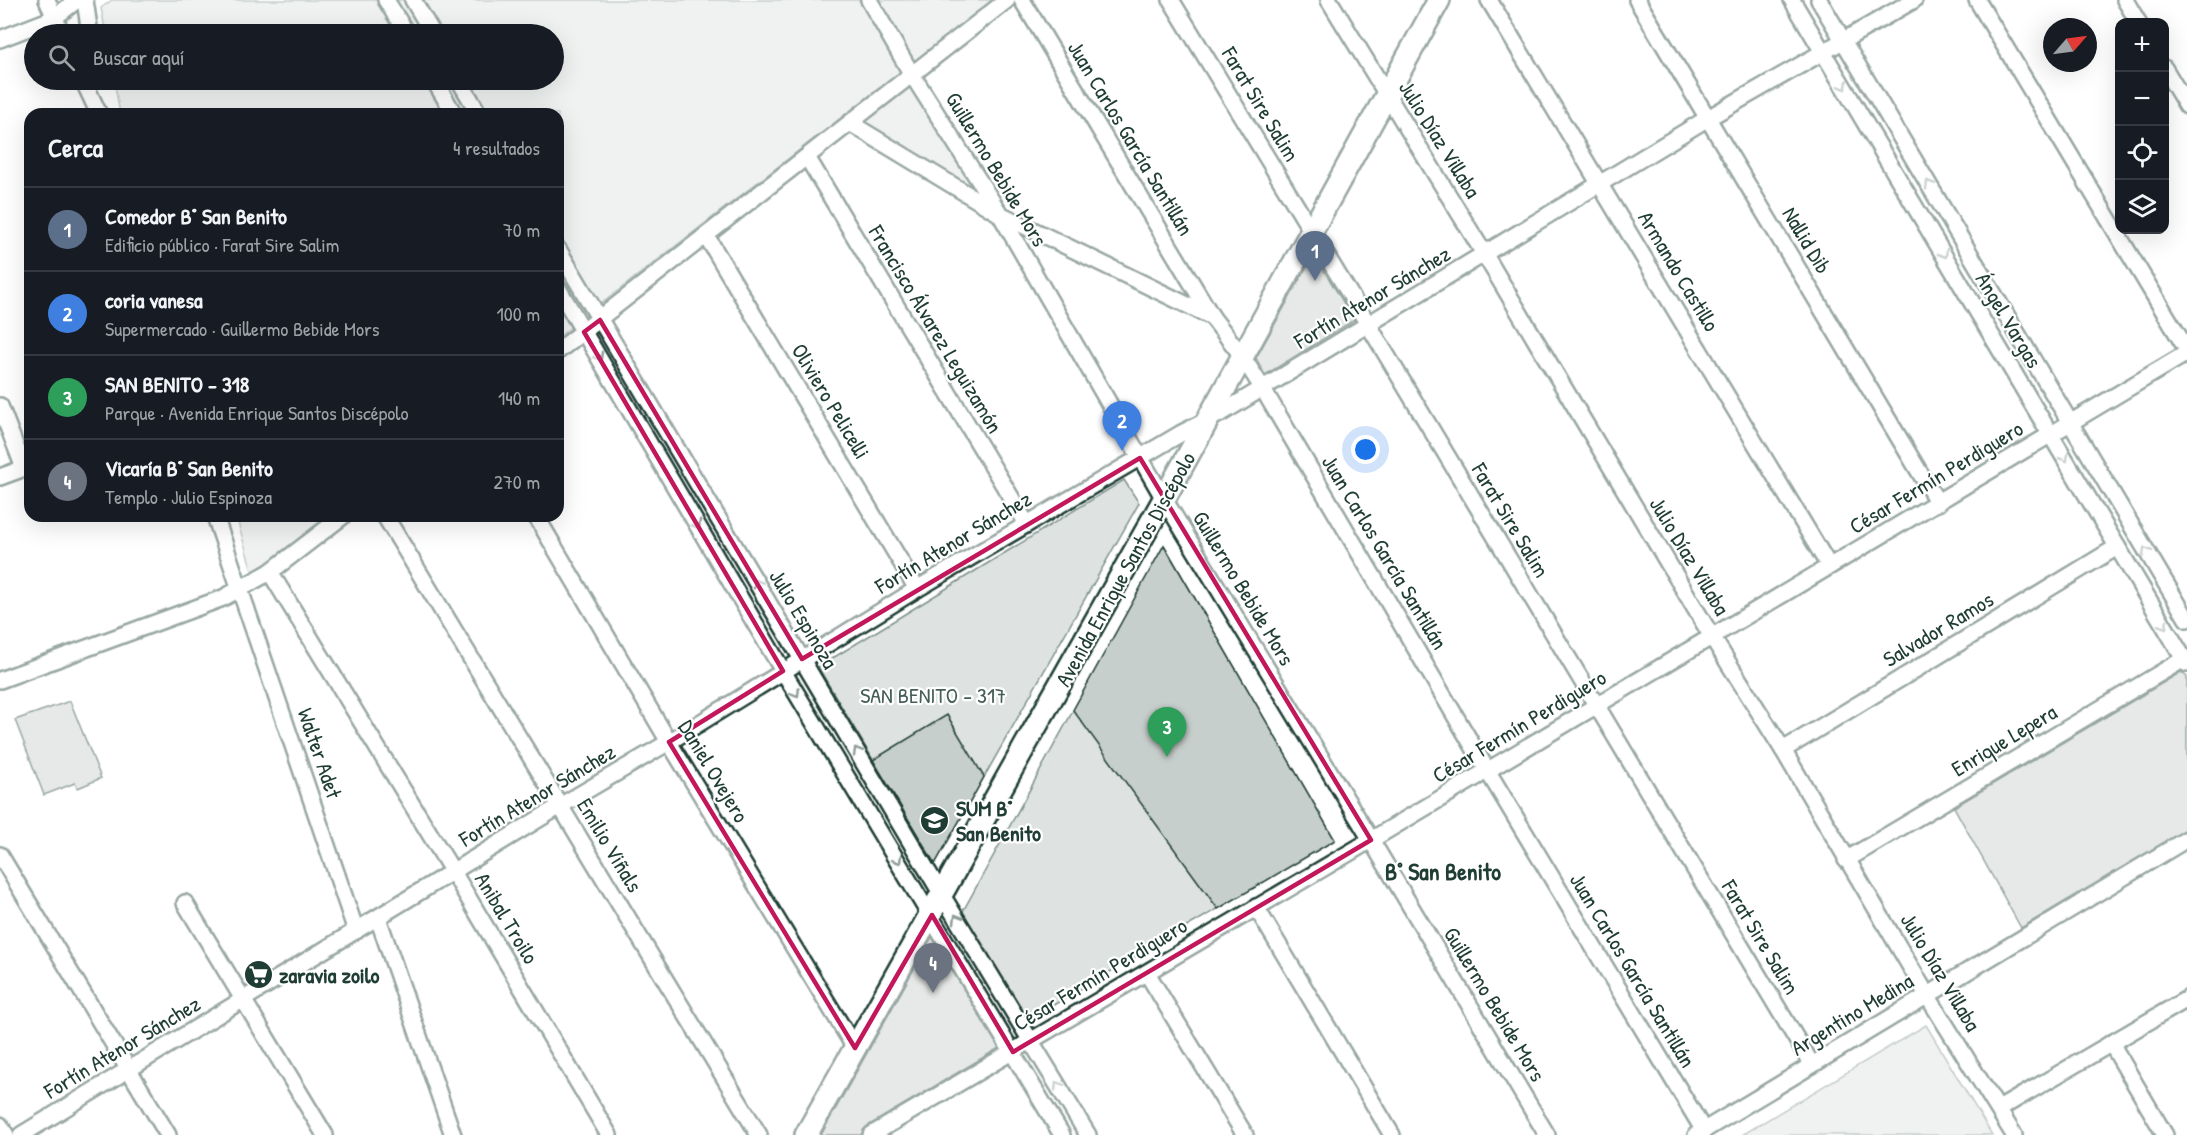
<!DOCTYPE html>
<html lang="es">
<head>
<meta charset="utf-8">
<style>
  body { margin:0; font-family:"Patrick Hand",sans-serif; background:#20242c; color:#f1f3f6 }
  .controls { position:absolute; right:18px; top:18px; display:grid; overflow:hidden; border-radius:12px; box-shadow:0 6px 24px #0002 }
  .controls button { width:54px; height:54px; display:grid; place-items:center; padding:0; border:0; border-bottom:2px solid #363941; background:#171b24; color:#f1f3f6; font:30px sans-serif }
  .compass { position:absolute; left:2043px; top:18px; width:54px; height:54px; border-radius:50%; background:#171b24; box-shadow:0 6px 24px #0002; rotate:62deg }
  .you { position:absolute; left:1366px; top:450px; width:21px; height:21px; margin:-15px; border:4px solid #fff; border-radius:50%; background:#1a73e8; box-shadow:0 0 0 9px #1a73e833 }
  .badge { display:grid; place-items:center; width:39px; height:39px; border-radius:50%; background:#92a19f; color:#fff; font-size:20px; font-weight:700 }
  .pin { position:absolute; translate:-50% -50px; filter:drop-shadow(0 2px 3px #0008) }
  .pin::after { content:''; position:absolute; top:32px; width:21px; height:18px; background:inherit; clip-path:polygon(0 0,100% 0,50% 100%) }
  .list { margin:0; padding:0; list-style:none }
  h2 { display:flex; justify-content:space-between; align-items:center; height:78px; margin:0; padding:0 24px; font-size:26px }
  h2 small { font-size:20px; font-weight:400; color:#9ea1a6 }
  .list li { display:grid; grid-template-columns:39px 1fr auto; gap:18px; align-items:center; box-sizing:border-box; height:84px; padding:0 24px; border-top:2px solid #363941 }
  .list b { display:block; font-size:22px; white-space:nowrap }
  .list p { margin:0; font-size:20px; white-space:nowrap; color:#9ea1a6 }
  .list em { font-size:20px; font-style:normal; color:#9ea1a6 }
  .icon { flex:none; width:33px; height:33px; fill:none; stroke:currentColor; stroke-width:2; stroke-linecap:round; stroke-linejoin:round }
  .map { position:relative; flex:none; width:2187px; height:1135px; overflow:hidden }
  .search { position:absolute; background:#171b24; box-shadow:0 6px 24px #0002; left:24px; top:24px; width:540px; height:66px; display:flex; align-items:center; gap:15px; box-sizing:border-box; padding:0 21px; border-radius:33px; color:#9ea1a6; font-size:22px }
  .panel { position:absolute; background:#171b24; box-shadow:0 6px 24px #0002; left:24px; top:108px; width:540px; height:414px; border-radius:18px }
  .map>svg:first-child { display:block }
  .green { fill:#dee3e2; stroke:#7e908b; stroke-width:1.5 }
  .building { fill:#c7cfcc; stroke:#1f3d34; stroke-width:1.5 }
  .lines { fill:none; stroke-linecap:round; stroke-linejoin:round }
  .street-casing { stroke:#1f3d34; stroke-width:20 }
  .secondary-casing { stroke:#1f3d34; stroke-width:26 }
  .street { stroke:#fff; stroke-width:15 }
  .secondary { stroke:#fff; stroke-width:21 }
  .oneway { stroke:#8f9e9a }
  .marked { fill:none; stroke:#c2185b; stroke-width:4.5; stroke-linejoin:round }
  .labels { text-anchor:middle; stroke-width:4.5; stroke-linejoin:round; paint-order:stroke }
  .street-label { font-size:22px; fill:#1f3d34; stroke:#fff }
  .park-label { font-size:22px; fill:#455e57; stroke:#fff }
  .poi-label { font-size:22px; font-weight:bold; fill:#1f3d34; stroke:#fff; text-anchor:start }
  .neighbourhood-label { font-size:24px; font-weight:bold; fill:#1f3d34; stroke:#fff }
</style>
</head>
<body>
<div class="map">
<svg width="2187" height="1135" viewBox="0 0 2187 1135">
  <rect width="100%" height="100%" fill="#fff"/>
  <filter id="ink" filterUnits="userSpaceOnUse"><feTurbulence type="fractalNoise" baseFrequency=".0167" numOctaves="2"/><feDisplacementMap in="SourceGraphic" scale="12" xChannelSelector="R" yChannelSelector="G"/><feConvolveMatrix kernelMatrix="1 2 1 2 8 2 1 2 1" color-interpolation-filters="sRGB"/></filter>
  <g filter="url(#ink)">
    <g class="green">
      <polygon points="112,0 993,0 558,337 558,114 120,114 114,80 554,80 554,34 106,34 101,8"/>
      <polygon points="911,80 985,200 856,124"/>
      <polygon points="1124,480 1139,503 935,864 818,667"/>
      <polygon points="236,516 327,516 253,574"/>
      <polygon points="1164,545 1335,840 1028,1020 962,913"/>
      <polygon points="1926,1025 1992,1135 1742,1135"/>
    </g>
    <g class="building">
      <polygon points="1314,254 1354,320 1265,375 1256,358"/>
      <polygon points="1164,545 1335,840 1218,909 1073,710"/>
      <polygon points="2181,672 2187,677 2187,829 2021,928 1954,807"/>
      <polygon points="70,701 101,778 78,788 75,783 44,795 15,720"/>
      <polygon points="947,715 984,777 935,864 873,760"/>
      <polygon points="932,937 999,1048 866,1127 861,1135 821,1135"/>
    </g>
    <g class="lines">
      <defs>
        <g id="street">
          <polyline points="47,0 62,34"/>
          <polyline points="85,0 90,34"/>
          <polyline points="386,0 407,34"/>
          <polyline points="413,0 433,34"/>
          <polyline points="869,0 911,73 1000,214 1164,499 1371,840 1547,1135"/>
          <polyline points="1022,0 1212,317 1242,356 1263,389 1487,770 1704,1131"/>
          <polyline points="1171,0 1368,324 1812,1065"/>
          <polyline points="1329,0 1485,255 1712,637 1783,750 1927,995 2014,1135"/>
          <polyline points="1489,0 1829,566"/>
          <polyline points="1637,0 1938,503"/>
          <polyline points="1792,0 2187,664"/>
          <polyline points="1819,0 2187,619"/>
          <polyline points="1977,0 2187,350"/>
          <polyline points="2125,0 2138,22"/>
          <polyline points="0,39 54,18 77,0"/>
          <polyline points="2164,68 2187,106"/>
          <polyline points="83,80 99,114"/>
          <polyline points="434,80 454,114"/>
          <polyline points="459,80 479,114"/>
          <polyline points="850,123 1000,214 1212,317"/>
          <polyline points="807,157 1027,524"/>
          <polyline points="707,237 917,589"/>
          <polyline points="558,249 942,895 1088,1135"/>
          <polyline points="558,288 783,671 1062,1135"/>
          <polyline points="558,351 1007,0"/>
          <polyline points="0,406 24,468"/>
          <polyline points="0,477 30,466"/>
          <polyline points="215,516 356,931"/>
          <polyline points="385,516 759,1135"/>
          <polyline points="536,516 669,742 855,1048"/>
          <polyline points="270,572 453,872 609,1135"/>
          <polyline points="0,680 223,598 270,572 343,516"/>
          <polyline points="1783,750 2117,547"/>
          <polyline points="0,855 168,1135"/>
          <polyline points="1846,860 2184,659"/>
          <polyline points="185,903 325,1135"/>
          <polyline points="1256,907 1392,1135"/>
          <polyline points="378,918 453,1135"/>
          <polyline points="1147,973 1245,1135"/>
          <polyline points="2111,1043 2165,1135"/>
          <polyline points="1999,1109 2187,999"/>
          <polyline points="0,1125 6,1135"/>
          <polyline points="21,1135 560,806 669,742 917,589 1180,434 1225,411 1708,118 1914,0"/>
          <polyline points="871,1135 1371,840 2187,353"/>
          <polyline points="1696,1135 2187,839"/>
        </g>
        <polyline id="secondary" points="806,1135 1164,499 1439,0"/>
      </defs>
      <use href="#street" class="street-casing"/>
      <use href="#secondary" class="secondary-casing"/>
      <use href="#street" class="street"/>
      <use href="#secondary" class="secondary"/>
    </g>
    <defs><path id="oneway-chevron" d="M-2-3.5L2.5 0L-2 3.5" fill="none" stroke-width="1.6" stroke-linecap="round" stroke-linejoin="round" transform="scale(1.5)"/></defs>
    <g class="oneway">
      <use href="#oneway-chevron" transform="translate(1844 86) rotate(59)"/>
      <use href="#oneway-chevron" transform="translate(1929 184) rotate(-121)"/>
      <use href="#oneway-chevron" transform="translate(1944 254) rotate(59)"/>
      <use href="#oneway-chevron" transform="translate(599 357) rotate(60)"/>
      <use href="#oneway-chevron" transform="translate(2065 458) rotate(60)"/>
      <use href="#oneway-chevron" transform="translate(697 525) rotate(60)"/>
      <use href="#oneway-chevron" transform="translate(2146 551) rotate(-121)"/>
      <use href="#oneway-chevron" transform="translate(757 583) rotate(-121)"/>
      <use href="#oneway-chevron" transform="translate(2164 625) rotate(59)"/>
      <use href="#oneway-chevron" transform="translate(796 693) rotate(59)"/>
      <use href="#oneway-chevron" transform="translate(857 751) rotate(-121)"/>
      <use href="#oneway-chevron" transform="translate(898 860) rotate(59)"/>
      <use href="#oneway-chevron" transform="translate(957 918) rotate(-121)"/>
      <use href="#oneway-chevron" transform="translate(1058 1085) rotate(-121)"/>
    </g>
  </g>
  <path d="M0 0H2187V1135H0ZM600,320L802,659L1140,458L1371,840L1013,1052L932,915L855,1048L669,742L783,671L584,332Z" fill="#fff" fill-opacity=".55" fill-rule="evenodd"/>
  <path class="marked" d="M600,320L802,659L1140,458L1371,840L1013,1052L932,915L855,1048L669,742L783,671L584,332Z"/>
  <defs>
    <symbol id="school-disc" viewBox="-11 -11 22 22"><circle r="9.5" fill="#1f3d34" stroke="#fff"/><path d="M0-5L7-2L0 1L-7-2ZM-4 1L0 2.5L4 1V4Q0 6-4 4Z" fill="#fff"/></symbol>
    <symbol id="supermarket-disc" viewBox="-11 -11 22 22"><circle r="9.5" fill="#1f3d34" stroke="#fff"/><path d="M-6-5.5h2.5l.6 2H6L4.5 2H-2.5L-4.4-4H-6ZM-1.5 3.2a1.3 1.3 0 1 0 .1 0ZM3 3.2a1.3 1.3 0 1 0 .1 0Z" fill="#fff"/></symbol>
  </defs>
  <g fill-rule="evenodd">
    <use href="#school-disc" x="918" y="804" width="33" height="33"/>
    <use href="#supermarket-disc" x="242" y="958" width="33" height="33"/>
  </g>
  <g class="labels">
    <g class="street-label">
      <text transform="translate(1261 104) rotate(59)" y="8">Farat Sire Salim</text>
      <text transform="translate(1131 138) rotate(59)" y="8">Juan Carlos García Santillán</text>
      <text transform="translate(1440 139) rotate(58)" y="8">Julio Díaz Villaba</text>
      <text transform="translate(997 169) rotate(59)" y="8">Guillermo Bebide Mors</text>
      <text transform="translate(1807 240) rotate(59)" y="8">Nallid Dib</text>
      <text transform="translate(1679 271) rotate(59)" y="8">Armando Castillo</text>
      <text transform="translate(1372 297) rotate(-31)" y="8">Fortín Atenor Sánchez</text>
      <text transform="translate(2009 320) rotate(59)" y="8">Ángel Vargas</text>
      <text transform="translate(936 329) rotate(59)" y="8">Francisco Álvarez Leguizamón</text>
      <text transform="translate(831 401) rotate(59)" y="8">Oliviero Pelicelli</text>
      <text transform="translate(1936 477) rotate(-31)" y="8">César Fermín Perdiguero</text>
      <text transform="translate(1511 520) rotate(59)" y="8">Farat Sire Salim</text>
      <text transform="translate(953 542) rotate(-31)" y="8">Fortín Atenor Sánchez</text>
      <text transform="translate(1385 552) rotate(59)" y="8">Juan Carlos García Santillán</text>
      <text transform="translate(1690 556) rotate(59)" y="8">Julio Díaz Villaba</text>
      <text transform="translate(1125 569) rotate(-61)" y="8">Avenida Enrique Santos Discépolo</text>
      <text transform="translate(1244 588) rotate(59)" y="8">Guillermo Bebide Mors</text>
      <text transform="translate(804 619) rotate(59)" y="8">Julio Espinoza</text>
      <text transform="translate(1938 629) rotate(-31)" y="8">Salvador Ramos</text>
      <text transform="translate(1519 726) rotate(-31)" y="8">César Fermín Perdiguero</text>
      <text transform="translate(2004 740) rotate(-31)" y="8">Enrique Lepera</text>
      <text transform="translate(320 753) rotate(71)" y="8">Walter Adet</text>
      <text transform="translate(714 771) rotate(59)" y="8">Daniel Ovejero</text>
      <text transform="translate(537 795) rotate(-31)" y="8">Fortín Atenor Sánchez</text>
      <text transform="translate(610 845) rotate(59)" y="8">Emilio Viñals</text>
      <text transform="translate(507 918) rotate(59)" y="8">Anibal Troilo</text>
      <text transform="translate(1761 937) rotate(59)" y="8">Farat Sire Salim</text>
      <text transform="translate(1633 970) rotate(59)" y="8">Juan Carlos García Santillán</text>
      <text transform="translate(1941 972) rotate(59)" y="8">Julio Díaz Villaba</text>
      <text transform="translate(1100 974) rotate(-31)" y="8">César Fermín Perdiguero</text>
      <text transform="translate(1495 1004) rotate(59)" y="8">Guillermo Bebide Mors</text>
      <text transform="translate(1852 1014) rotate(-31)" y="8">Argentino Medina</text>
      <text transform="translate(122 1047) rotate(-31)" y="8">Fortín Atenor Sánchez</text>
    </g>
    <g class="park-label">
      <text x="933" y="703">SAN BENITO - 317</text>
    </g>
    <g class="poi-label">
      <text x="956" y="816">SUM B°<tspan x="956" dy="25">San Benito</tspan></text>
      <text x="279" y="983">zaravia zoilo</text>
    </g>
    <g class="neighbourhood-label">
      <text x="1443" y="880">B° San Benito</text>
    </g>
  </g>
</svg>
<div class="controls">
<button>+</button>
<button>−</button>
<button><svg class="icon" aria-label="locate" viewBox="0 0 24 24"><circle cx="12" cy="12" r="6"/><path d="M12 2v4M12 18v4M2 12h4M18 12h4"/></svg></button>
<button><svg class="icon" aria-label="layers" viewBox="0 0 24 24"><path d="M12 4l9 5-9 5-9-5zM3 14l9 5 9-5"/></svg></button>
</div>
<svg class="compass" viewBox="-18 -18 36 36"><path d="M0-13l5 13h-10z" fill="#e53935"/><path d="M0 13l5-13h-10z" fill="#9ea1a6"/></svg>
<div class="you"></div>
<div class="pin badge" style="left:1315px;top:281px;background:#5c6f8a">1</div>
<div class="pin badge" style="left:1122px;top:451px;background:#3f7fe0">2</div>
<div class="pin badge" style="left:1167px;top:757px;background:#2e9e5b">3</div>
<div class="pin badge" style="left:933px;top:993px;background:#6b7280">4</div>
<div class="search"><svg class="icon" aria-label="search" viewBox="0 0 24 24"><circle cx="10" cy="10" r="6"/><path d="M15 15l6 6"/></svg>Buscar aquí</div>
<section class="panel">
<h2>Cerca<small>4 resultados</small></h2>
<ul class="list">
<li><span class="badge" style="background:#5c6f8a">1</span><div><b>Comedor B° San Benito</b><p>Edificio público · Farat Sire Salim</p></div><em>70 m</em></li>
<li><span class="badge" style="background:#3f7fe0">2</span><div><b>coria vanesa</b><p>Supermercado · Guillermo Bebide Mors</p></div><em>100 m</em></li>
<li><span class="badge" style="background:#2e9e5b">3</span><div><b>SAN BENITO - 318</b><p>Parque · Avenida Enrique Santos Discépolo</p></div><em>140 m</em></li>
<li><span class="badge" style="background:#6b7280">4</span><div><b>Vicaría B° San Benito</b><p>Templo · Julio Espinoza</p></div><em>270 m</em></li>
</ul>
</section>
</div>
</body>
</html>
